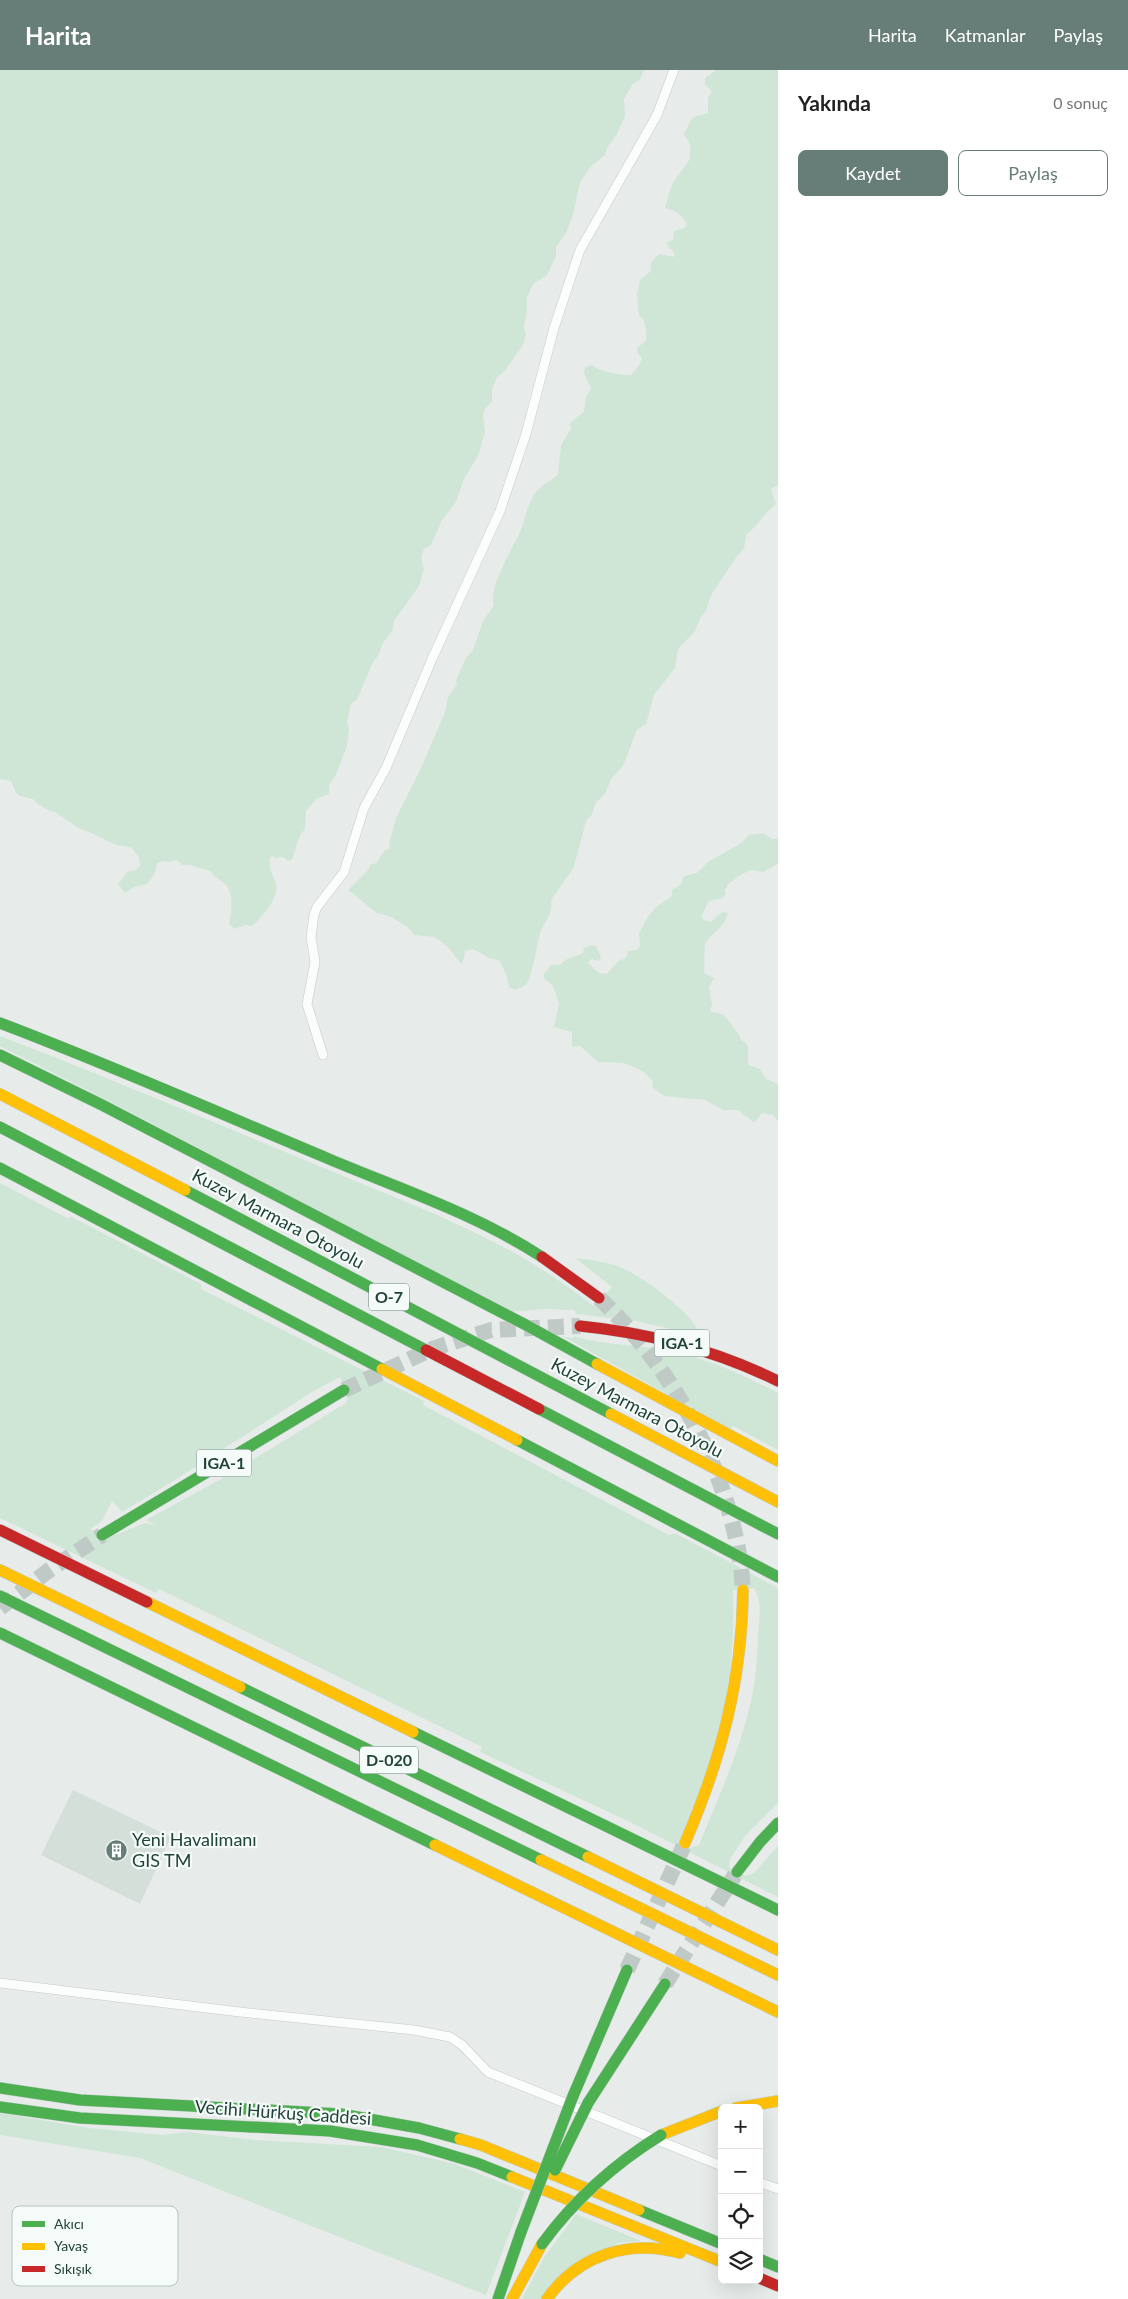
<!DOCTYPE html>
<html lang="tr">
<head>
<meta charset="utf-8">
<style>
  body { margin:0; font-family:Lato,sans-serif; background:#f2f2f2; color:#222 }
  .controls { position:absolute; right:15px; bottom:15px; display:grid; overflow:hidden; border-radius:8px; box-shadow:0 5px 20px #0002 }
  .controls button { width:45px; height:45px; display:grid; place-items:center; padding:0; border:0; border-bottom:1px solid #e0e0e0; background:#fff; color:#222; font:25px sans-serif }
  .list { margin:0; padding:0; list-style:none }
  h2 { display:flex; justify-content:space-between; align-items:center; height:65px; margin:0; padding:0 20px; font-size:21px }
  h2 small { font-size:16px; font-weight:400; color:#767676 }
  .actions { display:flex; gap:10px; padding:15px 20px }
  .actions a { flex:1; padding:11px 0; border:1px solid #667e77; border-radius:8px; text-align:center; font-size:18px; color:#667e77 }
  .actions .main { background:#667e77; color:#fff }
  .icon { flex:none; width:28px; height:28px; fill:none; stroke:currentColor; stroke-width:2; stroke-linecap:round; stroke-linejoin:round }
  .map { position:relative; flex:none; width:778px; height:2229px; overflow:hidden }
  header { display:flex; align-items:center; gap:30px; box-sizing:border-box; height:70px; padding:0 25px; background:#667e77; color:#fff }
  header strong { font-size:24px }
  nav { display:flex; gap:28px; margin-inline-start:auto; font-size:18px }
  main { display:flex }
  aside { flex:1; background:#fff }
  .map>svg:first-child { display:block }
  .built { fill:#d4dfda }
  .green { fill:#cfe6d6; fill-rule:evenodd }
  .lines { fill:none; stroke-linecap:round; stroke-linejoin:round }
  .highway-tunnel { stroke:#bfcac7; stroke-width:16; stroke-dasharray:16 8; stroke-linecap:butt }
  .street-casing { stroke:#c4c9c7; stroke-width:10 }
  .fast-casing { stroke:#c1cbc9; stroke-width:12 }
  .slow-casing { stroke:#c1cbc9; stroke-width:12 }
  .jam-casing { stroke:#c1cbc9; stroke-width:12 }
  .street { stroke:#fbfcfc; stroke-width:9 }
  .fast { stroke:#4caf50; stroke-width:11 }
  .slow { stroke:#ffc107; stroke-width:11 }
  .jam { stroke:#c62828; stroke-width:11 }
  .fast-bridge-casing { stroke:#c1cbc9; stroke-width:12; stroke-linecap:butt }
  .fast-bridge { stroke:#4caf50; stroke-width:11 }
  .labels { text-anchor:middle; stroke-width:4.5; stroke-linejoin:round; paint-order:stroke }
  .shield { fill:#f5fbf8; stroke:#617a72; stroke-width:1 }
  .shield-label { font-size:16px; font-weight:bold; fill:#214339 }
  .street-label { font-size:18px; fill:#214339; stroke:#f5fbf8 }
  .poi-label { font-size:18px; fill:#214339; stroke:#f5fbf8; text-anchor:start }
  .key { fill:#f5fbf8; stroke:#b5c4bf; stroke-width:1 }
  .key-label { font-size:14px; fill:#214339 }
</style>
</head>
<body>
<header>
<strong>Harita</strong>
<nav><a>Harita</a><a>Katmanlar</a><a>Paylaş</a></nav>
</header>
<main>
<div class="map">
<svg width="778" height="2229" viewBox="0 0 778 2229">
  <rect width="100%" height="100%" fill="#e7ecea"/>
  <polygon class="built" points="73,1720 171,1767 140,1834 41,1785"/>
  <g class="green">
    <path d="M0,0H644L640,9L633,14L624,29L625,46L616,66L608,76L605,85L590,97L580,113L573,145L566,163L556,177V186L547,205L533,214L527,228V242L524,256L526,265L523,275L503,303L497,307L492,319V331L485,339L483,345L485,362L478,386L464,409L456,432L442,450L431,475L424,479L421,487L424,499L419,516L394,551L393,560L383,573L379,584L372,594L357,630L351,634L347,652L349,658L347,676L336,705L329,715V724L316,729L306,741L305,759L300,765L292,790L288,791L283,787L276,788L273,786L270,788C268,798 273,804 276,814C280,826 262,848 252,856L245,855L234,859L229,854C231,843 235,824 225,814C221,810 213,807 210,801L190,795H182L177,790L169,792L163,791L157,793L155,803L147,814L134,817L125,823L118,814L127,802L135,800L140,796L139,787L131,777L116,775L91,763L78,758L55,742L50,741L39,735L33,729L20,726L16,723L11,711L0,709Z"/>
    <path d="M716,0H778V415L771,419L776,434C764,443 758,456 746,465L744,479L738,485L711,525L706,541L701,547L695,561L678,579L675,598L654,625L646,654L637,660L623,696L611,709L606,722L596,733L591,746L586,751L574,797L551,830C554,846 542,852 539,867C537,881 533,895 529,910L526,915L515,920L509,917L506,904L499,890L489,888L473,879L465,881L464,889L461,894L448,877L434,867L415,865L406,856L391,847L377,843L348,820L369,799L370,795L376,793L385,780H388L390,777L389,773L396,748L422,696L445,642L448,627L457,614L456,610L466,588L473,580L483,551L494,535C488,517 513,478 521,460C526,446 528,432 537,421C542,415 552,410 558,404L561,375L571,359L570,353L584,342L586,327L591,319L584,303L585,297L592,295C598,301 623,306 631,305C635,300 640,295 642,289L637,281L638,277L646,271C647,261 646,251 639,245L637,225L640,210L651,201C649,193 653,189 660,184L673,187L675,184L666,173L673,170L674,161L685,158L687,154C681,144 676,141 665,138L672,114L690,89V74L684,64C695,46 686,49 708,43V28L712,21L705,15V8Z"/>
    <path d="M763,763L772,769H778V794L763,802L752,800L742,804L728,814L725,820L726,823L723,828L709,831L702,845L703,850L711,852L722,842L728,843C726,857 707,866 705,875C704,879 705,897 704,903L714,908L709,917L712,935L710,941L724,945L740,966L741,970L747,974C750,982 746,988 749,995L760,999L766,1009L778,1014V1051L773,1045L762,1043L756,1051L753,1052L738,1040H723L705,1030L664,1026L652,1017L653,1011L644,1002L632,996L623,993L598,992L580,976L572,977V962L554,957L559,933L553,916L544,908V904L551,895H560L565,890L583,883L584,878L591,875L597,877L601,888L599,891L591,889L588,893L599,903L607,904L618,891L626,888L628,881L637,880L640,876L639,864L647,848L656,837L672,826V820L681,814L684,806L697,803L708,792L741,773L749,765Z"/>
    <path d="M0,966C107,1007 213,1052 319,1096C414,1136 513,1170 593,1236L612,1217L575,1188C592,1190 609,1192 624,1199C645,1208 694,1244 701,1266L636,1251L576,1244L575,1240L545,1239L509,1242L105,1029L0,976Z"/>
    <path d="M0,1113L67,1148L72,1147L201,1214V1219L424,1331L423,1335L669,1465L675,1463L778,1518V1733L745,1766L730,1789L729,1798L745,1806L754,1803L778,1776V1827L630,1752L480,1682L482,1677L159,1519L156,1523L0,1448ZM340,1307L349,1325L346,1333L221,1409L146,1450L156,1455L145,1453L108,1468L90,1459L102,1451L112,1431L122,1442L167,1415L312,1322ZM754,1518C763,1532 759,1549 758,1566C757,1588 756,1610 751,1631C740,1681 718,1728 699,1775L691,1778L681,1772C693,1736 708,1700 718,1664C730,1618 735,1568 733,1520Z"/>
    <path d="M562,1266L573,1268L575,1266C594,1274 636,1275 659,1279C701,1286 741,1303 778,1323V1380L733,1356L730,1359Z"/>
    <polygon points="0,2043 89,2058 163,2065 187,2062 255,2070 382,2077 455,2094 525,2122 486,2225 140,2088 0,2065"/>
    <polygon points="576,2144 641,2171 618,2173 541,2229 522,2229 543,2189"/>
  </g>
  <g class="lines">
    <g class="highway-tunnel">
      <path d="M599,1228C676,1300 737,1414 743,1520"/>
      <polyline points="344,1320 432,1279 491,1260 580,1256"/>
      <polyline points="0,1538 48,1501 102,1465"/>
      <polyline points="627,1900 685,1773"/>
      <polyline points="665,1914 735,1805"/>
    </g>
    <defs>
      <g id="street">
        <polyline points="323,985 307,934 315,892 311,867 314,845 317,837 344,802 364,738 386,698 432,589 500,441 526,364 554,258 580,180 657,45 674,0"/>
        <polyline points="0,1913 240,1942 414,1960 450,1967 462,1975 488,2002 722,2096"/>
        <polyline points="759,2112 778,2119"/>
      </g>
      <g id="fast">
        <path d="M0,953C111,995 219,1043 329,1089C400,1119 476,1144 542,1187"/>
        <polyline points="0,985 102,1035 526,1255 597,1294"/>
        <polyline points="0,1057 426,1280"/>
        <polyline points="0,1098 382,1299"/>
        <polyline points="185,1120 611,1344"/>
        <polyline points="539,1339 778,1464"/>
        <polyline points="517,1370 778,1507"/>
        <polyline points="102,1465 344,1320"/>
        <polyline points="0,1526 541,1790"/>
        <polyline points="0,1563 435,1775"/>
        <polyline points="240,1617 588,1787"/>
        <polyline points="413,1662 778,1840"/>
        <polyline points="737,1802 760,1772 778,1753"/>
        <polyline points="0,2018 80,2030 341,2044 419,2058 460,2069"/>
        <polyline points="573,2026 627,1900"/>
        <polyline points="588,2033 665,1914"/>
        <polyline points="0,2037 80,2048 330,2061 417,2075 477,2093 512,2107"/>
        <polyline points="639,2140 722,2174"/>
        <polyline points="759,2189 778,2197"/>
        <polyline points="498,2229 521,2162"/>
      </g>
      <g id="slow">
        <polyline points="0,1024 185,1120"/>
        <polyline points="597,1294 778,1391"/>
        <polyline points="382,1299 517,1370"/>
        <polyline points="611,1344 778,1432"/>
        <polyline points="0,1500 240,1617"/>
        <polyline points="147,1532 413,1662"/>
        <path d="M685,1773C721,1689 742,1612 743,1520"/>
        <polyline points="435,1775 778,1942"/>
        <polyline points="588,1787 778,1880"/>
        <polyline points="541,1790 778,1905"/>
        <polyline points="736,2038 778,2031"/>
        <polyline points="661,2065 722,2041"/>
        <polyline points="460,2069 481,2075 639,2140"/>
        <polyline points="512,2107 722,2192"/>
        <polyline points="512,2229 542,2174"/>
        <path d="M547,2229C578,2185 629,2169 680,2183"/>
      </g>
      <g id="jam">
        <polyline points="542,1187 599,1228"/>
        <path d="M580,1256C650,1263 715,1280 778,1311"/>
        <polyline points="426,1280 539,1339"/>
        <polyline points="0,1460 147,1532"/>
        <polyline points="759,2208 778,2216"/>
      </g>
    </defs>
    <use href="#street" class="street-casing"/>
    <use href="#fast" class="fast-casing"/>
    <use href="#slow" class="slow-casing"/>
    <use href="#jam" class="jam-casing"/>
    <use href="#street" class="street"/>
    <use href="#fast" class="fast"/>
    <use href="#slow" class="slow"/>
    <use href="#jam" class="jam"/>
    <defs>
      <g id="fast-bridge">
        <polyline points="555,2100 588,2033"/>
        <polyline points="521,2162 573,2026"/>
        <path d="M542,2174C575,2129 614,2094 661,2065"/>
      </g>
    </defs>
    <use href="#fast-bridge" class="fast-bridge-casing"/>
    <use href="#fast-bridge" class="fast-bridge"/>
  </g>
  <defs>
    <symbol id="building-disc" viewBox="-11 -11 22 22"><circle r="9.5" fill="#667e77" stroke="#f5fbf8"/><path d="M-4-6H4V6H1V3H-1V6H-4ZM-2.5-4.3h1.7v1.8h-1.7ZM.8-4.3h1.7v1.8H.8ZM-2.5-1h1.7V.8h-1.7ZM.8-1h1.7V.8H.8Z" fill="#fff"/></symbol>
  </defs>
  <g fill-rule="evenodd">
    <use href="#building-disc" x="104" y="1768" width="25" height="25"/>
  </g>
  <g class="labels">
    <g class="shield">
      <rect x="369" y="1213.5" width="40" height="27" rx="4"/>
      <rect x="654.5" y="1259.5" width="55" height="27" rx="4"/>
      <rect x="196.5" y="1379.5" width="55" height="27" rx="4"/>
      <rect x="360" y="1676.5" width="58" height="27" rx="4"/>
    </g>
    <g class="shield-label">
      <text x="389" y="1233">O-7</text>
      <text x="682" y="1279">IGA-1</text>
      <text x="224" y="1399">IGA-1</text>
      <text x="389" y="1696">D-020</text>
    </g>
    <g class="street-label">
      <text transform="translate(278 1149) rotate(28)" y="6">Kuzey Marmara Otoyolu</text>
      <text transform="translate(637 1338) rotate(28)" y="6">Kuzey Marmara Otoyolu</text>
      <text transform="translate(283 2043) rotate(4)" y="6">Vecihi Hürkuş Caddesi</text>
    </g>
    <g class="poi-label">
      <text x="132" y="1776">Yeni Havalimanı<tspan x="132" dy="21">GIS TM</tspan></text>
    </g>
  </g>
  <rect x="12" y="2136" width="166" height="80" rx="8" class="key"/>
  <rect x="22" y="2151" width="23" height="6" fill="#4caf50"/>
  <rect x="22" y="2173" width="23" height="7" fill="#ffc107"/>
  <rect x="22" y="2196" width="23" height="6" fill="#c62828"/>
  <g class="key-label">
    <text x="54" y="2159">Akıcı</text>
    <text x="54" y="2181">Yavaş</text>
    <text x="54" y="2204">Sıkışık</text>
  </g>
</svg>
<div class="controls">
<button>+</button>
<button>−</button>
<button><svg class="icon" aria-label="locate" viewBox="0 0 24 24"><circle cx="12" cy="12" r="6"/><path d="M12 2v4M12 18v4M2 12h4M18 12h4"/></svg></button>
<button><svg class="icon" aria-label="layers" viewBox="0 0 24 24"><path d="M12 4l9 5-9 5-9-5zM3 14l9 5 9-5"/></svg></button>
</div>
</div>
<aside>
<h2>Yakında<small>0 sonuç</small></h2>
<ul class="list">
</ul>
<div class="actions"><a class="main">Kaydet</a><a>Paylaş</a></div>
</aside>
</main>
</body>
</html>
